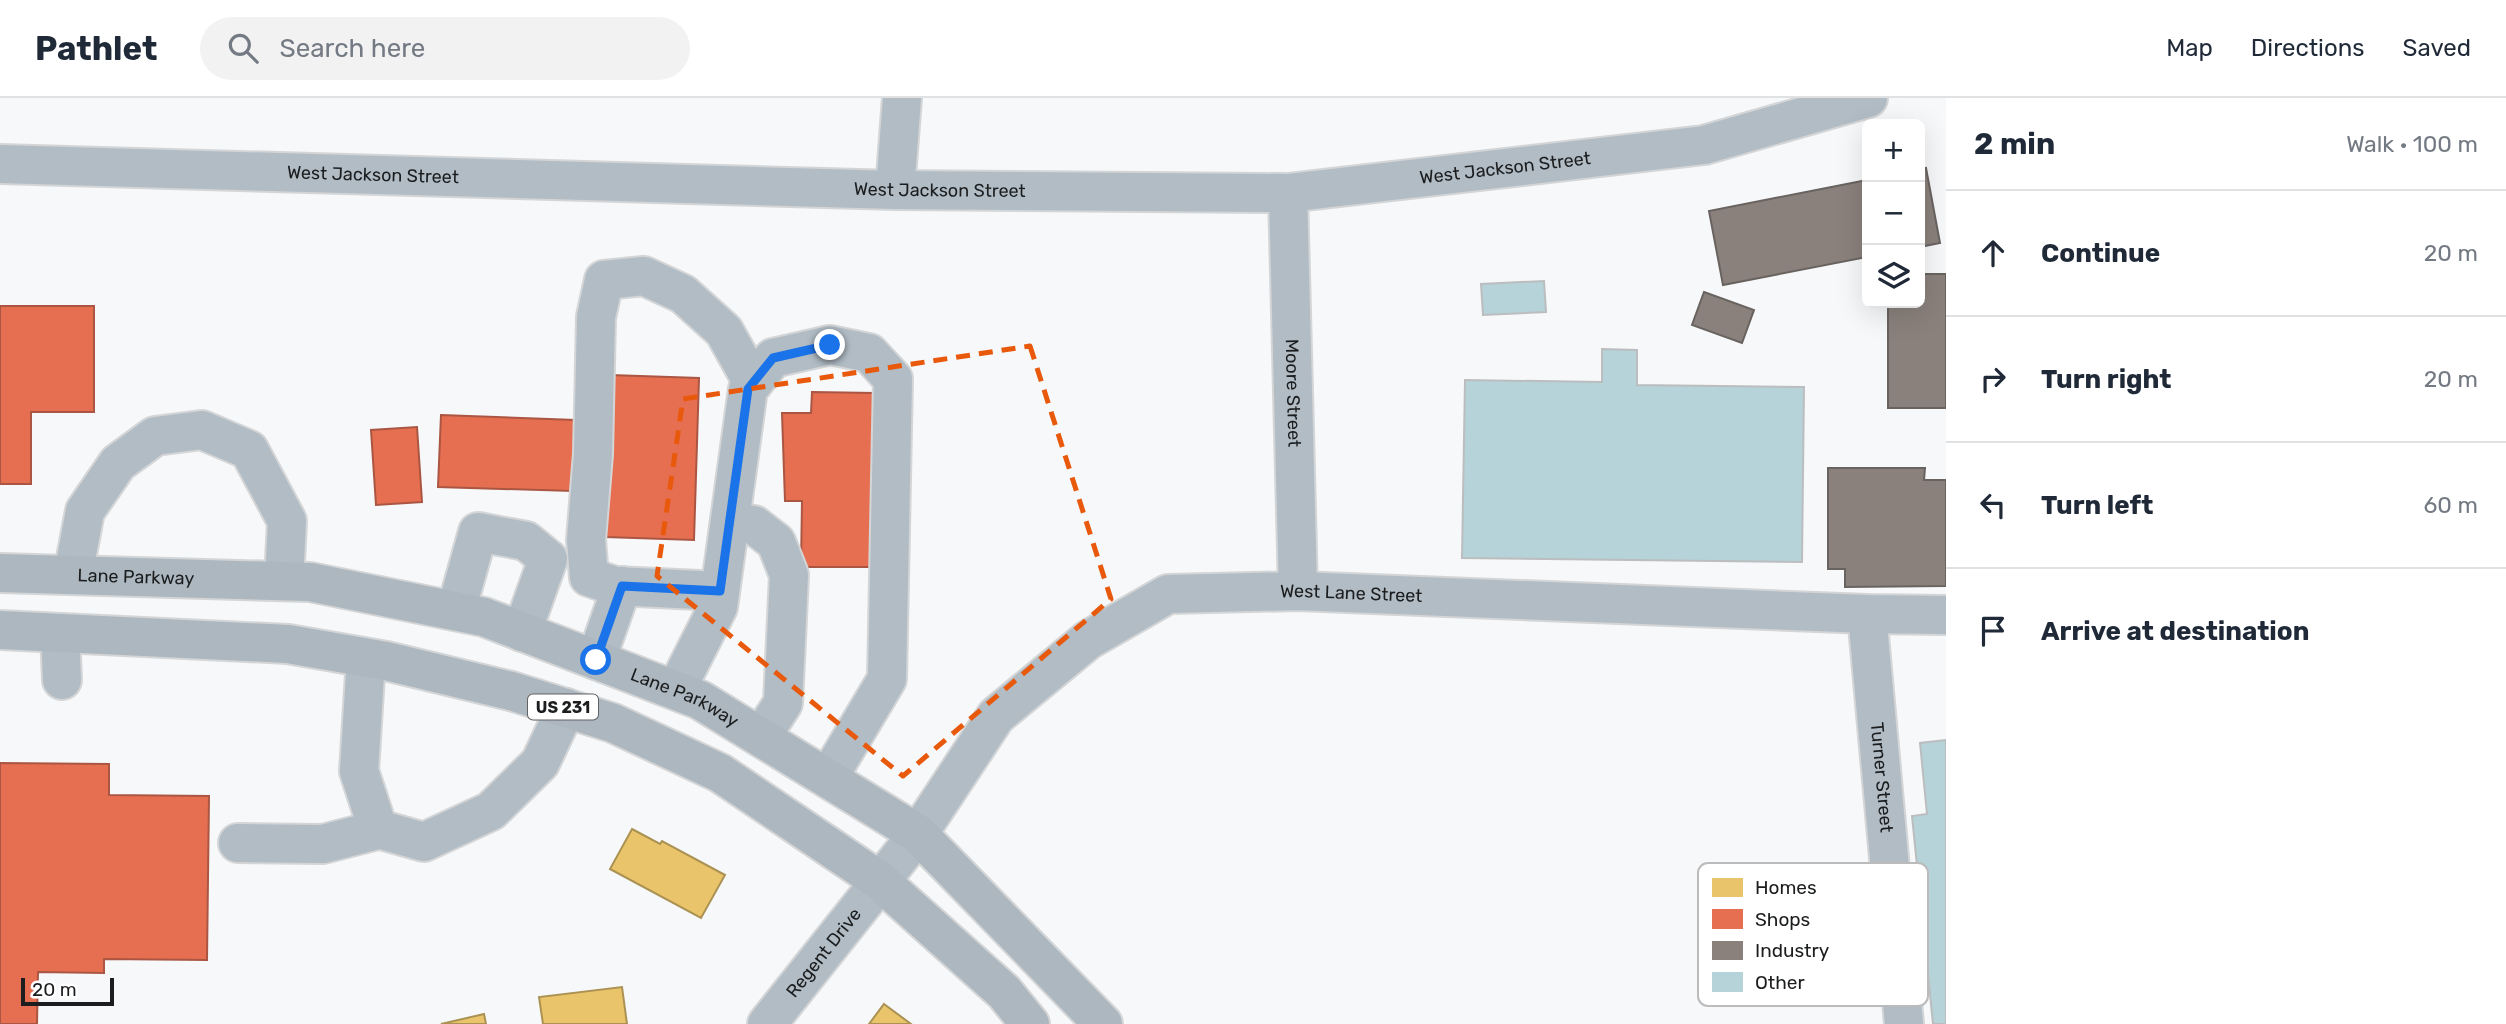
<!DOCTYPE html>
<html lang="en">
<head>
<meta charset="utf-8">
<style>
  body { margin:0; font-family:Rubik,sans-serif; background:#f2f2f3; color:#1f2937 }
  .controls { position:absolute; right:21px; top:21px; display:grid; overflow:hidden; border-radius:10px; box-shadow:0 7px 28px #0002 }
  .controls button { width:63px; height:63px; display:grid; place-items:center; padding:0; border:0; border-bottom:2px solid #e0e1e3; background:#fff; color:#1f2937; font:35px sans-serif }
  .scale { position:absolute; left:21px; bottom:18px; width:93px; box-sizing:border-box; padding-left:7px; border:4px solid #1b1d1e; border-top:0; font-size:19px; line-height:24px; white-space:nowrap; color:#1b1d1e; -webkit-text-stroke:5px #fff; paint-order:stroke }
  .stop { position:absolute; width:21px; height:21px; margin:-16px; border:5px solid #1a73e8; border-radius:50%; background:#fff }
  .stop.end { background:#1a73e8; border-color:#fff; box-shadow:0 2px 7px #0008 }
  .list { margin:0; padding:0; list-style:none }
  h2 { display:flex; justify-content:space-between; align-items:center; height:91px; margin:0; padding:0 28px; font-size:30px }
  h2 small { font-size:23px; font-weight:400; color:#747a83 }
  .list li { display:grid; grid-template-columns:46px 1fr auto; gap:21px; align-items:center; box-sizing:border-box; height:126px; padding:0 28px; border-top:2px solid #e0e1e3 }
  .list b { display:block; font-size:26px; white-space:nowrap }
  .list em { font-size:23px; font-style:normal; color:#747a83 }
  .icon { flex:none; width:38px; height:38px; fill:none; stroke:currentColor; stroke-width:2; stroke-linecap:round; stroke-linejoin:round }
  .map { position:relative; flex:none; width:1946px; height:926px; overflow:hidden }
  header { display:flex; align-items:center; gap:42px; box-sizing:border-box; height:98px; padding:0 35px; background:#fff; border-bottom:2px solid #e0e1e3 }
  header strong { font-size:33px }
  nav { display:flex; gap:38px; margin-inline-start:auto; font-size:24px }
  .search { width:490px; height:63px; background:#f2f2f3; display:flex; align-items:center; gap:18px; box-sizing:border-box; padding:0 24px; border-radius:38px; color:#747a83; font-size:26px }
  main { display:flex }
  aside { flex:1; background:#fff }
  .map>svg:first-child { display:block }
  .homes { fill:#e9c46a; stroke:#ab9253; stroke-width:2 }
  .shops { fill:#e76f51; stroke:#aa5642; stroke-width:2 }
  .industry { fill:#8a817c; stroke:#696360; stroke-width:2 }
  .building { fill:#b5d3d8; stroke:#bbbdbe; stroke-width:2 }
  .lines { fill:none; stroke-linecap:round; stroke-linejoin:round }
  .minor-casing { stroke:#d4d5d6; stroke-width:42 }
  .highway-casing { stroke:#d4d5d6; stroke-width:42 }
  .minor { stroke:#b1bcc5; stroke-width:38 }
  .highway { stroke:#acb7bf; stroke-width:38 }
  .route { stroke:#1a73e8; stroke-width:9 }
  .marked { fill:none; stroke:#e8590c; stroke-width:5; stroke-dasharray:14 9; stroke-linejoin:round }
  .labels { text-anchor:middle; stroke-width:7; stroke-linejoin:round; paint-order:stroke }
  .shield { fill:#fff; stroke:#5f6162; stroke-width:2 }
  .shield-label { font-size:16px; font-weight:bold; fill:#1b1d1e }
  .street-label { font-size:18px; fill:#1b1d1e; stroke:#fff }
  .key { fill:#fff; stroke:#bbbbbc; stroke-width:2 }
  .key-label { font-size:19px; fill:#1b1d1e }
</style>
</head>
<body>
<header>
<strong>Pathlet</strong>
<div class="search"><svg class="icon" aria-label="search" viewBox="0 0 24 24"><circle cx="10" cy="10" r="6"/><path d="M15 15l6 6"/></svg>Search here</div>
<nav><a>Map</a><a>Directions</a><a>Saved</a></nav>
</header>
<main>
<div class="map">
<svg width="1946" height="926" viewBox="0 0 1946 926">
  <rect width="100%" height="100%" fill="#f6f8fa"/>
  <g class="homes">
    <polygon points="632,731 660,746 662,743 725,777 701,820 610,771"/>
    <polygon points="622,889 627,926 543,926 539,899"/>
    <polygon points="884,906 911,926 869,926"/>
    <polygon points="484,916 486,926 441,926"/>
  </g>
  <g class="shops">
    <polygon points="0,208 94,208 94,314 31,314 31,386 0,386"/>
    <polygon points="610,277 699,280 694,442 606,439"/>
    <polygon points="812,294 875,295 873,469 801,469 802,403 785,403 782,315 811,315"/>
    <polygon points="441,317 575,322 573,393 438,389"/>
    <polygon points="417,329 422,404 376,407 371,332"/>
    <polygon points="0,665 109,666 109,697 209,698 207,862 104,861 104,875 38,874 37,926 0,926"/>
  </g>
  <g class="industry">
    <polygon points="1926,70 1940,145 1920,149 1920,71"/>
    <polygon points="1867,82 1867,159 1723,187 1709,113"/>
    <polygon points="1920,176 1946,176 1946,310 1888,310 1888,205 1920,205"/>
    <polygon points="1704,194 1754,212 1742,245 1692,227"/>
    <polygon points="1828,370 1925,370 1924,382 1946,382 1946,488 1845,489 1845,471 1828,471"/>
  </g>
  <g class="building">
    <polygon points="1544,183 1546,214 1483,217 1481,186"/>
    <polygon points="1602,251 1637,252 1637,287 1804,289 1802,464 1462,460 1465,282 1602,284"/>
    <polygon points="1946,642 1946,926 1933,926 1912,718 1927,716 1920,645"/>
  </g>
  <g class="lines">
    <defs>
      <g id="minor">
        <path id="s1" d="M0,66L895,92L1288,95L1704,47L1868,0"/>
        <polyline points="895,92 902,0"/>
        <path id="s2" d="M1288,95L1298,493"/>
        <polyline points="731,424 754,427 776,444 789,477 783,605 761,639"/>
        <polyline points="73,477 85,413 118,365 155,338 202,332 249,352 287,423 284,483"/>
        <polyline points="720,493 615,488 589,479 586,442 593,356 596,219 604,182 644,178 683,196 724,233 753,285"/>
        <polyline points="456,513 478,434 526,443 548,461 522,534"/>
        <path id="s3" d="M1867,516L1904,926"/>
        <polyline points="60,535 62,582"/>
        <polyline points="366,560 359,673 378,731 424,744 491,713 540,665 566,610"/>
        <polyline points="596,562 622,488"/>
        <polyline points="676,592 718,509 748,291 773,260 830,247 869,255 893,281 887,581 828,680"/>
        <polyline points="238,745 323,746 381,731"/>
        <path id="s4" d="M767,926L918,736L996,618L1088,542L1168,496L1298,493L1867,516L1946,517"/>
      </g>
      <g id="highway">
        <path id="s5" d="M0,475L310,484L484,519L700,602L918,736L1103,926"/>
        <polyline points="0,532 288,546 386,563 511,593 613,625 720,675 880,783 1004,894 1030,926"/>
      </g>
    </defs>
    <use href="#minor" class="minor-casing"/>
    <use href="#highway" class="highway-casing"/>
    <use href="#minor" class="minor"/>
    <use href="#highway" class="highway"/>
  </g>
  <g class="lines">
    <polyline class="route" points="596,562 622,488 720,493 748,291 773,260 830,247"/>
  </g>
  <path class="marked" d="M1030,248L1111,501L903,678L657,478L683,301Z"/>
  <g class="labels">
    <rect class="shield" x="528" y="596.5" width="70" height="25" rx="5"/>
    <g class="shield-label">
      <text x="563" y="615">US 231</text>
    </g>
    <g class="street-label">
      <text dy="6" stroke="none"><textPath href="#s1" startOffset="1507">West Jackson Street</textPath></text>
      <text dy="6" stroke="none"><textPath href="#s1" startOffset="373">West Jackson Street</textPath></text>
      <text dy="6" stroke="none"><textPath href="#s1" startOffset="940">West Jackson Street</textPath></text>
      <text dy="6" stroke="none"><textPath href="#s2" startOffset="200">Moore Street</textPath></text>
      <text dy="6" stroke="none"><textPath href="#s5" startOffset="136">Lane Parkway</textPath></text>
      <text dy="6" stroke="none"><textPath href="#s4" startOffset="779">West Lane Street</textPath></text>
      <text dy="6" stroke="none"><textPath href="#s5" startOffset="704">Lane Parkway</textPath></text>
      <text dy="6" stroke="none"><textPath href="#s3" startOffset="164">Turner Street</textPath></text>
      <text dy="6" stroke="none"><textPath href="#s4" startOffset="91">Regent Drive</textPath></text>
    </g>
  </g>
  <rect x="1698" y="765" width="230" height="143" rx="10" class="key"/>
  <rect x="1712" y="780" width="31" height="19" fill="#e9c46a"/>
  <rect x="1712" y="811" width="31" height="20" fill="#e76f51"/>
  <rect x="1712" y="843" width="31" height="19" fill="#8a817c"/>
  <rect x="1712" y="874" width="31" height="20" fill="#b5d3d8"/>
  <g class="key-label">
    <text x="1755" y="796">Homes</text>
    <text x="1755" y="828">Shops</text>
    <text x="1755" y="859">Industry</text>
    <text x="1755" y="891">Other</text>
  </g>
</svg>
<div class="controls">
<button>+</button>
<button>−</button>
<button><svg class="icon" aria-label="layers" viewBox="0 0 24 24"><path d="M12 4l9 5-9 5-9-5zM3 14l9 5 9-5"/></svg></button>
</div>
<div class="scale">20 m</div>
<div class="stop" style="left:596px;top:562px"></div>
<div class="stop end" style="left:830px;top:247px"></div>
</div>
<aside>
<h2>2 min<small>Walk · 100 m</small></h2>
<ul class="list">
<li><svg class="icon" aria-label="ahead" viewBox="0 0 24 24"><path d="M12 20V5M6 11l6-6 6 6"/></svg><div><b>Continue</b></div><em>20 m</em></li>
<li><svg class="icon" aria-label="right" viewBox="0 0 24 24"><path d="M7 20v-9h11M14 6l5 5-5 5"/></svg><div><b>Turn right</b></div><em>20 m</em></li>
<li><svg class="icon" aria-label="left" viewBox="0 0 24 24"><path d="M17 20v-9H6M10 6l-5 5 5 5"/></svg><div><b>Turn left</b></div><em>60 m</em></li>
<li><svg class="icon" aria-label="arrive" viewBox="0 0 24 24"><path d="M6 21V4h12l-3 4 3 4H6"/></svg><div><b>Arrive at destination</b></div></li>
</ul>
</aside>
</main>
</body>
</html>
